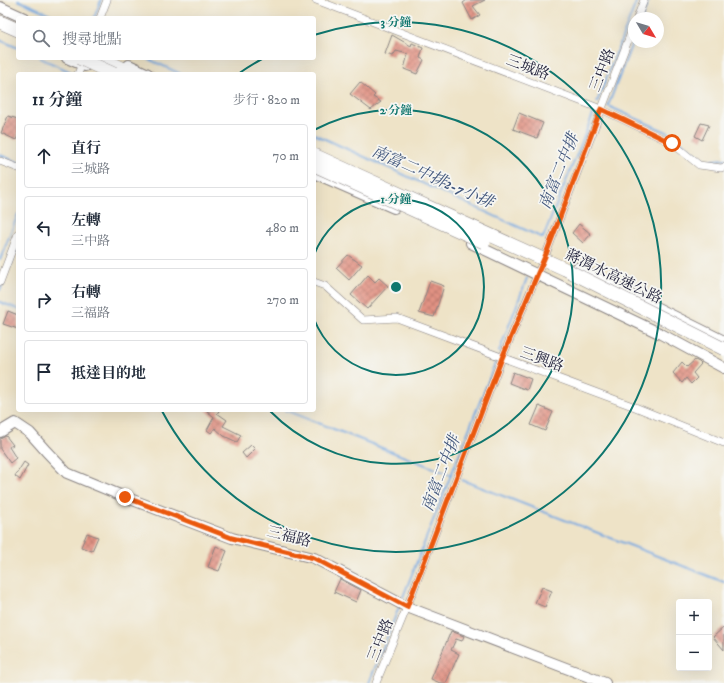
<!DOCTYPE html>
<html lang="zh-TW">
<head>
<meta charset="utf-8">
<style>
  :root { --surface:#fff; --page:#f6f6f7; --text:#1f2937; --muted:#747a83; --line:#e0e1e3 }
  body { margin:0; font-family:"IM FELL DW Pica","Noto Serif TC",serif; background:var(--page); color:var(--text) }
  .controls { position:absolute; right:12px; bottom:12px; display:grid; overflow:hidden; border-radius:4px; box-shadow:0 4px 16px #0002 }
  .controls button { width:36px; height:36px; display:grid; place-items:center; padding:0; border:0; border-bottom:1px solid var(--line); background:var(--surface); color:var(--text); font:20px sans-serif }
  .compass { position:absolute; left:628px; top:12px; width:36px; height:36px; border-radius:50%; background:var(--surface); box-shadow:0 4px 16px #0002; rotate:128deg }
  .stop { position:absolute; width:12px; height:12px; margin:-9px; border:3px solid #ea580c; border-radius:50%; background:#fff }
  .stop.end { background:#ea580c; border-color:#fff; box-shadow:0 1px 4px #0008 }
  .list { margin:0; padding:0; list-style:none }
  h2 { display:flex; justify-content:space-between; align-items:center; height:52px; margin:0; padding:0 16px; font-size:17px }
  h2 small { font-size:13px; font-weight:400; color:var(--muted) }
  .list li { display:grid; grid-template-columns:26px 1fr auto; gap:12px; align-items:center; box-sizing:border-box; height:64px; margin:0 8px 8px; padding:0 8px; border:1px solid var(--line); border-radius:4px }
  .list b { display:block; font-size:15px; white-space:nowrap }
  .list p { margin:0; font-size:13px; white-space:nowrap; color:var(--muted) }
  .list em { font-size:13px; font-style:normal; color:var(--muted) }
  .icon { flex:none; width:22px; height:22px; fill:none; stroke:currentColor; stroke-width:2; stroke-linecap:round; stroke-linejoin:round }
  .map { position:relative; flex:none; width:724px; height:683px; overflow:hidden }
  .search { position:absolute; background:var(--surface); box-shadow:0 4px 16px #0002; left:16px; top:16px; width:300px; height:44px; display:flex; align-items:center; gap:10px; box-sizing:border-box; padding:0 14px; border-radius:4px; color:var(--muted); font-size:15px }
  .panel { position:absolute; background:var(--surface); box-shadow:0 4px 16px #0002; left:16px; top:72px; width:300px; height:340px; border-radius:4px }
  .map>svg:first-child { display:block }
</style>
</head>
<body>
<div class="map">
<svg width="724" height="683" viewBox="0 0 724 683">
  <defs>
    <pattern id="building-cross-hatch" width="8" height="8" patternUnits="userSpaceOnUse"><rect width="8" height="8" fill="#e19283"/><path d="M0 0l8 8M0 8l8-8" fill="none" stroke="#b6776c"/></pattern>
  </defs>
  <rect width="100%" height="100%" fill="#f6f6f2"/>
  <filter id="ink" filterUnits="userSpaceOnUse"><feTurbulence type="fractalNoise" baseFrequency=".025" numOctaves="2"/><feDisplacementMap in="SourceGraphic" scale="8" xChannelSelector="R" yChannelSelector="G"/><feConvolveMatrix kernelMatrix="1 2 1 2 8 2 1 2 1" color-interpolation-filters="sRGB"/></filter>
  <filter id="wash" filterUnits="userSpaceOnUse"><feTurbulence type="fractalNoise" baseFrequency=".012" numOctaves="4" result="noise"/><feDisplacementMap in="SourceGraphic" scale="16" xChannelSelector="R" yChannelSelector="G"/><feGaussianBlur stdDeviation="0.9" result="paint"/><feColorMatrix in="noise" values="0 0 0 0 0 0 0 0 0 0 0 0 0 0 0 0 0 1.4 0 .05"/><feComposite in="paint" operator="in"/></filter>
  <g filter="url(#wash)">
    <rect width="100%" height="100%" fill="#eee3c7"/>
    <g fill="none" stroke-linecap="round" stroke-linejoin="round">
      <path stroke="#73a7e0" stroke-width="2" d="M18 0 59 18
        M94 18 101 0
        M642 18 649 0
        M634 38 608 106 669 133 706 161 724 159
        M0 40 18 48
        M40 58 73 73 72 74
        M146 58 181 74
        M597 102 637 0
        M314 134 543 238 594 112
        M0 155 18 162
        M0 260 18 214
        M10 266 18 245
        M0 290 3 283
        M0 302 18 309
        M499 352 527 278
        M285 410 451 475
        M462 480 724 582
        M403 597 497 358
        M369 683 399 607"/>
    </g>
    <g id="blocks">
      <path fill="url(#building-cross-hatch)" d="M467 0H485L473 6 480 15 472 20 463 3Z
        M392 35 411 46 412 43 423 48 420 58 424 60 417 74 404 69 408 54 396 51 393 56 385 54Z
        M360 82 375 95 373 97 381 102 377 105 371 110 350 94Z
        M519 113 543 123 537 138 513 129Z
        M8 116 18 119V136L16 140 1 133Z
        M701 123 709 125 702 140 695 136Z
        M579 224 591 234 583 243 572 233Z
        M348 255 362 265 349 280 336 268Z
        M368 275 375 282 379 278 388 286 367 309 351 295Z
        M430 281 444 286 434 317 419 313Z
        M8 311 18 315V329L3 324Z
        M695 360 699 362 701 364 693 373 697 378 691 384 686 378 682 383 673 373 682 362 687 367Z
        M513 372 531 379 527 390 509 383Z
        M539 406 553 412 545 431 531 425Z
        M206 410H220L217 413 227 420 223 426 241 435 237 442 224 436 215 428 211 433 207 430 214 417Z
        M6 436 13 445 9 447 16 458 10 463 0 449V439Z
        M251 445 255 449 246 458 242 453Z
        M24 462 28 465 20 480 15 476Z
        M87 533 98 537 92 551 81 547Z
        M216 546 227 551 219 571 208 567Z
        M340 579 361 590 356 602 334 592Z
        M542 587 552 591 545 607 535 603Z
        M724 627V650L713 637Z
        M451 631 464 636 462 641 456 639 451 650 459 654 446 683H440L431 679Z"/>
    </g>
  </g>
  <g filter="url(#ink)">
    <use href="#blocks" fill-opacity="0" stroke="#888281" stroke-width="1"/>
    <g fill="none" stroke-linecap="round" stroke-linejoin="round">
      <defs>
        <path id="street" d="M316 0 601 109 672 143 699 165 721 168 724 167
          M100 18 107 0
          M637 18 644 0
          M78 74 83 61
          M0 161 18 168
          M0 282 18 234
          M314 282 325 286 363 320 397 318 635 407 724 443
          M376 683 407 607 502 358 546 254 634 25"/>
        <path id="secondary" d="M0 7 24 18
          M67 58 85 66
          M129 65 148 74
          M314 173 394 208
          M471 243 661 334 724 368
          M577 268 724 341
          M0 432 15 423 30 433 46 451 67 473 125 497 232 538 314 558 407 607 605 683"/>
        <path id="highway" d="M0 22 18 30
          M100 58 135 74"/>
      </defs>
      <use href="#street" stroke="#888281" stroke-width="8"/>
      <use href="#secondary" stroke="#888281" stroke-width="12"/>
      <use href="#highway" stroke="#888281" stroke-width="14"/>
      <use href="#street" stroke="#fff" stroke-width="7"/>
      <use href="#secondary" stroke="#fff" stroke-width="10"/>
      <use href="#highway" stroke="#fff" stroke-width="13"/>
      <defs>
        <path id="highway-bridge" d="M79 58 114 74
          M314 155 565 269 724 349
          M314 165 484 242"/>
      </defs>
      <use href="#highway-bridge" stroke="#888281" stroke-width="14" stroke-linecap="butt"/>
      <use href="#highway-bridge" stroke="#fff" stroke-width="13"/>
    </g>
  </g>
  <g fill="none" stroke-linecap="round" stroke-linejoin="round" filter="url(#ink)">
    <path stroke="#ea580c" stroke-width="5" d="M125 497 232 538 314 558 407 607 502 358 546 254 601 109 672 143"/>
  </g>
  <g fill="none" stroke="#0f766e" stroke-width="2">
    <path d="M314 255A88 88 0 1 1 314 319"/>
    <path d="M314 130A177 177 0 1 1 270 411"/>
    <path d="M238 74A265 265 0 0 1 262 59M314 35A265 265 0 1 1 162 411"/>
  </g>
  <g text-anchor="middle" stroke-width="3.5" stroke-linejoin="round" paint-order="stroke">
    <g font-size="15" fill="#22223b" stroke="#f6f6f2">
      <text transform="translate(528 67) rotate(21)" y="5">三城路</text>
      <text transform="translate(602 70) rotate(-69)" y="5">三中路</text>
      <text transform="translate(614 276) rotate(26)" y="5">蔣渭水高速公路</text>
      <text transform="translate(542 359) rotate(20)" y="5">三興路</text>
      <text transform="translate(289 536) rotate(14)" y="5">三福路</text>
      <text transform="translate(380 640) rotate(-68)" y="5">三中路</text>
    </g>
    <g font-size="16" font-style="italic" fill="#42577d" stroke="#f6f6f2">
      <text transform="translate(558 171) rotate(-68)" y="6">南富二中排</text>
      <text transform="translate(433 176) rotate(24)" y="6">南富二中排2-7小排</text>
      <text transform="translate(440 473) rotate(-69)" y="6">南富二中排</text>
    </g>
  </g>
  <circle cx="396" cy="287" r="6" fill="#0f766e" stroke="#f6f6f2" stroke-width="2"/>
  <g font-size="12" text-anchor="middle" font-weight="bold" fill="#0f766e" stroke="#f6f6f2" stroke-width="3.5" stroke-linejoin="round" paint-order="stroke">
    <text x="396" y="26">3 分鐘</text>
    <text x="396" y="114">2 分鐘</text>
    <text x="396" y="203">1 分鐘</text>
  </g>
</svg>
<div class="controls">
<button>+</button>
<button>−</button>
</div>
<svg class="compass" viewBox="-18 -18 36 36"><path d="M0-13l5 13h-10z" fill="#e53935"/><path d="M0 13l5-13h-10z" fill="#747a83"/></svg>
<div class="stop" style="left:672px;top:143px"></div>
<div class="stop end" style="left:125px;top:497px"></div>
<div class="search"><svg class="icon" aria-label="search" viewBox="0 0 24 24"><circle cx="10" cy="10" r="6"/><path d="M15 15l6 6"/></svg>搜尋地點</div>
<section class="panel">
<h2>11 分鐘<small>步行 · 820 m</small></h2>
<ul class="list">
<li><svg class="icon" aria-label="ahead" viewBox="0 0 24 24"><path d="M12 20V5M6 11l6-6 6 6"/></svg><div><b>直行</b><p>三城路</p></div><em>70 m</em></li>
<li><svg class="icon" aria-label="left" viewBox="0 0 24 24"><path d="M17 20v-9H6M10 6l-5 5 5 5"/></svg><div><b>左轉</b><p>三中路</p></div><em>480 m</em></li>
<li><svg class="icon" aria-label="right" viewBox="0 0 24 24"><path d="M7 20v-9h11M14 6l5 5-5 5"/></svg><div><b>右轉</b><p>三福路</p></div><em>270 m</em></li>
<li><svg class="icon" aria-label="arrive" viewBox="0 0 24 24"><path d="M6 21V4h12l-3 4 3 4H6"/></svg><div><b>抵達目的地</b></div></li>
</ul>
</section>
</div>
</body>
</html>
